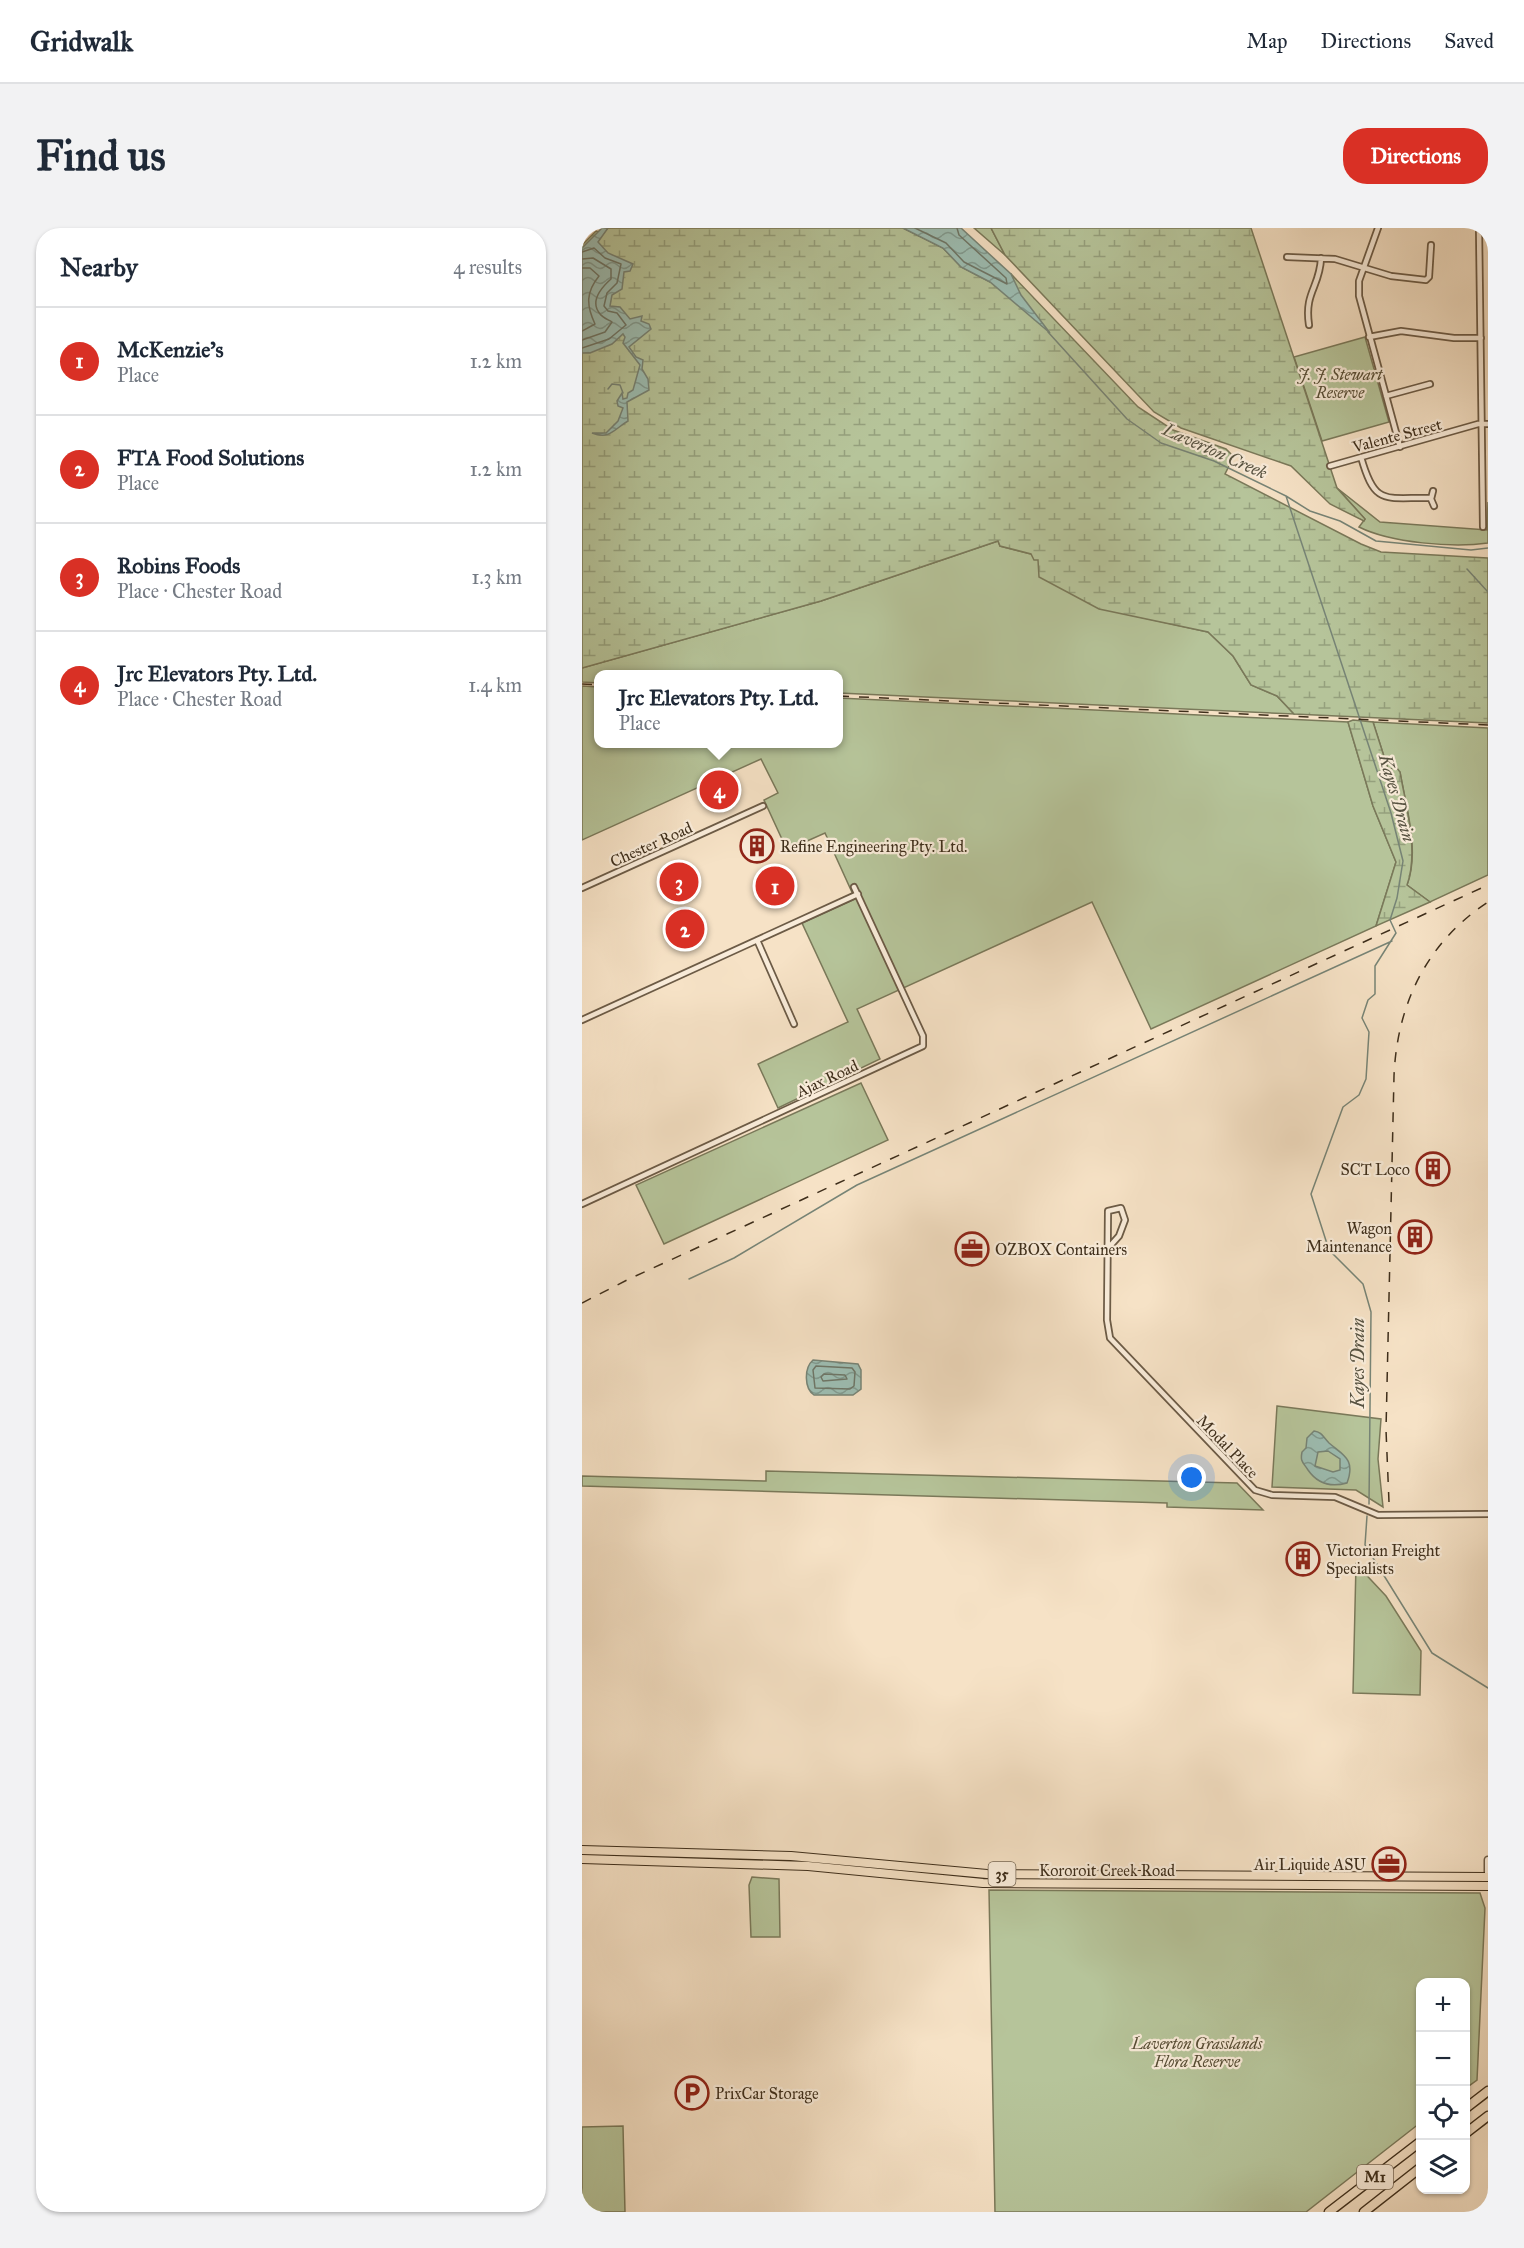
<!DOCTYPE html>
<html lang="en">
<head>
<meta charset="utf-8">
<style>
  :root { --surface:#fff; --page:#f2f2f3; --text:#1f2937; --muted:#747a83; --line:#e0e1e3; --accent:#d93025 }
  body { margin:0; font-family:"IM FELL Great Primer",serif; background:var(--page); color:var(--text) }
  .controls { position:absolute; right:18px; bottom:18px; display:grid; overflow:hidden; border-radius:12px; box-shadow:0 2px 4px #0004 }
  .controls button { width:54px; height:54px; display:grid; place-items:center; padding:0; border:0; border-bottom:2px solid var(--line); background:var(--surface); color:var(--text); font:30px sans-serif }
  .you { position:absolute; left:610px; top:1250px; width:21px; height:21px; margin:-15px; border:4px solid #fff; border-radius:50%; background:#1a73e8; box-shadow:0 0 0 9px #1a73e833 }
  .badge { display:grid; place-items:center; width:39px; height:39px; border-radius:50%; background:var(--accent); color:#fff; font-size:20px; font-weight:700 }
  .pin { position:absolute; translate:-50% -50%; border:3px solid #fff; box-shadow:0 2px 6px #0006 }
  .popup { position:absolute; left:12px; top:442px; width:249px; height:78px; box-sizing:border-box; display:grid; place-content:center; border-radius:12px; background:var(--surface); filter:drop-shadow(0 2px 4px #0005); font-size:20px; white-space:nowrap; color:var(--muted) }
  .popup b { font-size:22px; color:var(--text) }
  .popup::after { content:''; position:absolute; left:50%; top:100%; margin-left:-12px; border:12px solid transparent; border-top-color:var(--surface) }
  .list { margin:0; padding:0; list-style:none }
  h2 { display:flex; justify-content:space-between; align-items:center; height:78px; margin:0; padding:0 24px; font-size:26px }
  h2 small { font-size:20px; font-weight:400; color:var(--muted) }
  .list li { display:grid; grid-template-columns:39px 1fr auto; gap:18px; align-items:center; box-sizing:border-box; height:108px; padding:0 24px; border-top:2px solid var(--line) }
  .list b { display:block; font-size:22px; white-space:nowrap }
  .list p { margin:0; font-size:20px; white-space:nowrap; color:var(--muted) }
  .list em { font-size:20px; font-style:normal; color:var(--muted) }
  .icon { flex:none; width:33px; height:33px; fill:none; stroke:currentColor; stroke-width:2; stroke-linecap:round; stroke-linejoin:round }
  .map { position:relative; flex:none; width:906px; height:1984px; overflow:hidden; border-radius:24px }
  header { display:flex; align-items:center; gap:36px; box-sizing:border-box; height:84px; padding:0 30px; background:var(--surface); border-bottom:2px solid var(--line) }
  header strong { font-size:28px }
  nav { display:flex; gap:33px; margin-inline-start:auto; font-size:21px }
  .intro { display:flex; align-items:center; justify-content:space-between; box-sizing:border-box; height:144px; padding:0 36px }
  h1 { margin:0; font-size:42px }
  .button { padding:15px 27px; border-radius:24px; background:var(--accent); color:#fff; font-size:21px; font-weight:700 }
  main { display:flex; gap:36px; padding:0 36px }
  aside { flex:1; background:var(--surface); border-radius:24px; box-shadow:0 2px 4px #0004 }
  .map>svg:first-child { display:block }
</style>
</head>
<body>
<header>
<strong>Gridwalk</strong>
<nav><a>Map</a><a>Directions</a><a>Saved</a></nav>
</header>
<div class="intro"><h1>Find us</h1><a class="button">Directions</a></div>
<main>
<aside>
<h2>Nearby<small>4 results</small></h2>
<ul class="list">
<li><span class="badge">1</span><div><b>McKenzie's</b><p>Place</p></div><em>1.2 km</em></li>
<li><span class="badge">2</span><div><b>FTA Food Solutions</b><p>Place</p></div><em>1.2 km</em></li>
<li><span class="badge">3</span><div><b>Robins Foods</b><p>Place · Chester Road</p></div><em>1.3 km</em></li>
<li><span class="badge">4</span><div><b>Jrc Elevators Pty. Ltd.</b><p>Place · Chester Road</p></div><em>1.4 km</em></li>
</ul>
</aside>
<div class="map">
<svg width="906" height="1984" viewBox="0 0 906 1984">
  <defs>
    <pattern id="wetland-marsh" width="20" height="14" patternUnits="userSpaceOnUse" patternTransform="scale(1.5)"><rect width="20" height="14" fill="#b6c49a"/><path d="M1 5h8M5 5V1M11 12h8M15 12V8" fill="none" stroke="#95a07d"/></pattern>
    <pattern id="water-waves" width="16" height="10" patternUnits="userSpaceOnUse" patternTransform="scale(1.5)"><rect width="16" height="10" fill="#9dbeb3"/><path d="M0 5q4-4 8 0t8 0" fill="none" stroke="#819b91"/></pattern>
  </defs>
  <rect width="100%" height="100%" fill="#f6e2c6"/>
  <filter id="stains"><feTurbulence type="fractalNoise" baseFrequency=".00333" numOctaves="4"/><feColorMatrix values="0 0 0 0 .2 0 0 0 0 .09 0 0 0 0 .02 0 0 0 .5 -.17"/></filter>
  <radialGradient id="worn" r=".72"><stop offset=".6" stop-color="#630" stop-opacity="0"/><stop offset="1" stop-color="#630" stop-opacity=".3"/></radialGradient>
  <path fill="#b6c49a" stroke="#7a795a" stroke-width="1.5" d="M392 0H409L423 27Z
    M783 109 807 194 740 213 712 129Z
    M755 260 798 294 905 302 906 274V315C871 320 809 315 777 299L783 291Z
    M416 313 418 318 449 326 517 380 626 404 651 428 669 457 695 468 712 486 257 465V446H17V455L0 454V440L239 373Z
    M0 458 17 459V516H257V470L766 494 791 578 814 634 794 698 569 801 510 674 275 781 298 831 196 880 176 836 266 794 220 695 273 671 243 605 205 622 182 572 196 565 179 531 0 612Z
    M791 494 906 500V647L848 674 825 657C838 623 824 579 818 544L806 541Z
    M279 855 306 912 82 1016 54 957Z
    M695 1178 799 1191 796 1231 801 1279 774 1262 690 1259Z
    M184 1243 655 1255 681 1282 585 1279V1275L0 1258V1248L184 1253Z
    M774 1336 804 1368 839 1423 838 1467 771 1465Z
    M170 1649 197 1651 198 1709H169L167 1657Z
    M407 1662 898 1665 903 1680 895 1852 884 1860V1754H838V1895L724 1984H413Z
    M41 1898 43 1984H0V1899Z"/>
  <path fill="url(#wetland-marsh)" stroke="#7a795a" stroke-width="1.5" d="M26 0H321L361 20 379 39 408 54 429 46 556 179 591 202 644 221 649 226 648 236 643 246 779 316 799 324 906 330V495L712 486 695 468 669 457 651 428 626 404 517 381 457 349 456 332H452L449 326 418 318 416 313 239 373 0 440V17L14 3 21 5Z
    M409 0H669L755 260 783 291 782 293 748 276 709 238 599 200 572 184 423 27Z
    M771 492 791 494 806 541 815 540 818 544C824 579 837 623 825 657L848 674 794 698 814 634 791 578 766 494Z"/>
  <path fill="url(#water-waves)" stroke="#778476" stroke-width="1.5" fill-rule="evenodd" d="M20 0H26L16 14 26 25 51 36 48 43 42 44 40 61 30 67 28 78 38 79 48 91 60 88 59 93 67 96 69 101 47 119 54 129 61 132 60 141 66 151 67 162 45 174 46 193C32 201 28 212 10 205H24L36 193 41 180 36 178 35 173 40 165 41 171 45 170 46 165 51 162 58 137 41 115 43 109 41 106 30 116 8 125H0V20Z
    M321 0H379L429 46 439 67 468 105 408 54 379 39 361 20Z
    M231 1132 276 1136 279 1142V1161L271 1167H232C222 1160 222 1140 231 1132Z
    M732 1203C740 1204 741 1209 747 1215 761 1227 774 1231 765 1255 747 1260 735 1255 726 1242 721 1234 718 1234 720 1224L724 1220 725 1210ZM746 1223 758 1231V1242L751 1244 733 1238 736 1224Z"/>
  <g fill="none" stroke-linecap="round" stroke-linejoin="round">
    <path stroke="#6e7667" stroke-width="1.5" d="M333 0 364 15 382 34 425 56 424 50 377 7 375 0
      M0 24 12 20 23 30 39 36 35 55 25 65 22 78 26 83 35 85 44 97 27 111 0 120
      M0 31 11 30 29 41V51C20 59 7 73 18 86 21 90 27 92 30 94L23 104 0 112
      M0 40H8L17 48C4 64 4 77 13 96L0 103
      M234 1138 270 1140 273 1144 272 1158 268 1161 233 1160 231 1142Z
      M242 1146 263 1147 265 1151 241 1153 239 1149Z"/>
    <path stroke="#778476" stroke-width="1.5" d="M466 104 545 191 579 215 632 233 704 268 728 283 758 293 794 313 889 322 906 320
      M26 161 30 156 38 157 41 165
      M704 268 809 585 821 633 815 670 808 692 814 705 793 738V766L786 772 780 790 787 804 784 851 777 867 761 879 729 966 747 1022 781 1056 789 1084 787 1276
      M885 341 906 364
      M906 433V469
      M107 1051 152 1030 275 957 810 713
      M785 1288 783 1317 850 1425 906 1460"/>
    <defs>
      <path id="minor" d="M796 0 777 53V68L818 219
        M897 0 901 299
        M705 29 753 31 809 48 844 52 847 49 849 17
        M727 97C722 64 738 59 739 30
        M787 109 819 103 872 110H899
        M804 168 848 156
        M779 229C793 279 803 269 849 270
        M748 238 896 196H906
        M851 263 849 271 852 278
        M0 660 181 578
        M175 712 212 796
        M0 792 276 666
        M0 976 341 818V808L272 659
        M528 1018 537 1008 543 992 539 980 526 983 525 1092 528 1110 673 1262 690 1267 753 1269 796 1287 906 1286"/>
      <path id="tertiary" d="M906 1649V1632"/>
      <path id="primary" d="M0 1622 209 1628 405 1646 906 1649
        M0 1631 226 1638 401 1655 906 1658"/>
      <path id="motorway" d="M884 1880 906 1863
        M884 1905 906 1888
        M747 1984 838 1914
        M782 1984 838 1940"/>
    </defs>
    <use href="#minor" stroke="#6c5b46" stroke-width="8"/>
    <use href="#tertiary" stroke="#6c5b46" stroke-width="9"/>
    <use href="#primary" stroke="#3e2e1b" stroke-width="10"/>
    <use href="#motorway" stroke="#3e2e1b" stroke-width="11"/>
    <use href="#minor" stroke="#f9ecda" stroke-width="4.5"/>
    <use href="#tertiary" stroke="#f9ecda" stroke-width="6"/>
    <use href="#primary" stroke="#f6e2c6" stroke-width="8"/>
    <use href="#motorway" stroke="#f6e2c6" stroke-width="8"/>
    <path stroke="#3e2e1b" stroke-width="1.5" stroke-dasharray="10 10" stroke-linecap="butt" d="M0 456 17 457
      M257 468 906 497
      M0 1075 47 1051 906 657
      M807 1274 804 1202 812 848C815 776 845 714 906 674"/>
  </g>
  <defs>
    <symbol id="building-ring" viewBox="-11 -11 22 22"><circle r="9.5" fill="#f9ecda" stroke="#8f2418" stroke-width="1.5"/><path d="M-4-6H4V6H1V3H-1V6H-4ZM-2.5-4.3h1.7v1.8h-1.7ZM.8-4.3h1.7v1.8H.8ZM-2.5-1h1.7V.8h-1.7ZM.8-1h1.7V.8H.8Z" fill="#8f2418"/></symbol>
    <symbol id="office-ring" viewBox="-11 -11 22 22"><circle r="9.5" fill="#f9ecda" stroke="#8f2418" stroke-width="1.5"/><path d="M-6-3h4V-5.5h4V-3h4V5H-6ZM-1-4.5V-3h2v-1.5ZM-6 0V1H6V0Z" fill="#8f2418"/></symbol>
    <symbol id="parking-ring" viewBox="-11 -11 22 22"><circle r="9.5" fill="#f9ecda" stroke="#8f2418" stroke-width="1.5"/><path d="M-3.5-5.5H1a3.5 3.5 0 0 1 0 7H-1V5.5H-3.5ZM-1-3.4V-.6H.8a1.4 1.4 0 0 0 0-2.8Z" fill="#8f2418"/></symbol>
  </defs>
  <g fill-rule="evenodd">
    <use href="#building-ring" x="156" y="599" width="38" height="38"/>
    <use href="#building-ring" x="832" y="922" width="38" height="38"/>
    <use href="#building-ring" x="814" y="990" width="38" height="38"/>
    <use href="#office-ring" x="371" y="1002" width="38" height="38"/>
    <use href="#building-ring" x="702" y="1312" width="38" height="38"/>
    <use href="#office-ring" x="788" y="1617" width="38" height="38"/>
    <use href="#parking-ring" x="91" y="1846" width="38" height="38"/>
  </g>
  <g text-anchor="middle" stroke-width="4.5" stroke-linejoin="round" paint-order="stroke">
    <g fill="#f9ecda" stroke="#766754" stroke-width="1.5">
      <rect x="406.5" y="1634" width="27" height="24" rx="4.5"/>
      <rect x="775" y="1937" width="36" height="24" rx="4.5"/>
    </g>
    <g font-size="15" font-weight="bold" fill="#3e2e1b">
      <text x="420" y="1651">35</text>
      <text x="793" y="1954">M1</text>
    </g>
    <g font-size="16" font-style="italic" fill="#564c34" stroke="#f9ecda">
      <text x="758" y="152">J. J. Stewart<tspan x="758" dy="18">Reserve</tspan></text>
      <text x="615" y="1821">Laverton Grasslands<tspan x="615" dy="18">Flora Reserve</tspan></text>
    </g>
    <g font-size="16" fill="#3e2e1b" stroke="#f9ecda">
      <text transform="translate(815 207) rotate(-15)" y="6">Valente Street</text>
      <text transform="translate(69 616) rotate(-24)" y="6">Chester Road</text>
      <text transform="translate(245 850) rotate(-25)" y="6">Ajax Road</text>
      <text transform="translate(646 1218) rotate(46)" y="6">Modal Place</text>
      <text x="525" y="1648">Kororoit Creek Road</text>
    </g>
    <g font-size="16" fill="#3e2e1b" stroke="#f9ecda" text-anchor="start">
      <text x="198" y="624">Refine Engineering Pty. Ltd.</text>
      <text x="828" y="947" text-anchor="end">SCT Loco</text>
      <text x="810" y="1006" text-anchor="end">Wagon<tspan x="810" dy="18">Maintenance</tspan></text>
      <text x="413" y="1027">OZBOX Containers</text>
      <text x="744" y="1328">Victorian Freight<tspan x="744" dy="18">Specialists</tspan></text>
      <text x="784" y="1642" text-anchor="end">Air Liquide ASU</text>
      <text x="133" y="1871">PrixCar Storage</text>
    </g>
    <g font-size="18" font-style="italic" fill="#565241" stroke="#f9ecda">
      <text transform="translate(633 223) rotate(24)" y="6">Laverton Creek</text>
      <text transform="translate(815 570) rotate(74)" y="6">Kayes Drain</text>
      <text transform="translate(776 1135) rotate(-90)" y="6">Kayes Drain</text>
    </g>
  </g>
  <rect width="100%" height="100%" filter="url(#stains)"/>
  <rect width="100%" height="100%" fill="url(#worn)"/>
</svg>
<div class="controls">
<button>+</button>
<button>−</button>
<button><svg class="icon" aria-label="locate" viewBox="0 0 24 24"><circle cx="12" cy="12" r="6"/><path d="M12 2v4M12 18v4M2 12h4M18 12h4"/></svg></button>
<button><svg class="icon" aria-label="layers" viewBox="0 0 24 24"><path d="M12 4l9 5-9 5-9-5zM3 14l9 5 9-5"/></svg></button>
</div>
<div class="you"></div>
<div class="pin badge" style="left:193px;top:658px">1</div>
<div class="pin badge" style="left:103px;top:701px">2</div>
<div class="pin badge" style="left:97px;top:654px">3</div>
<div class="pin badge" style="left:137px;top:562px">4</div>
<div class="popup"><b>Jrc Elevators Pty. Ltd.</b>Place</div>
</div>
</main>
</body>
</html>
